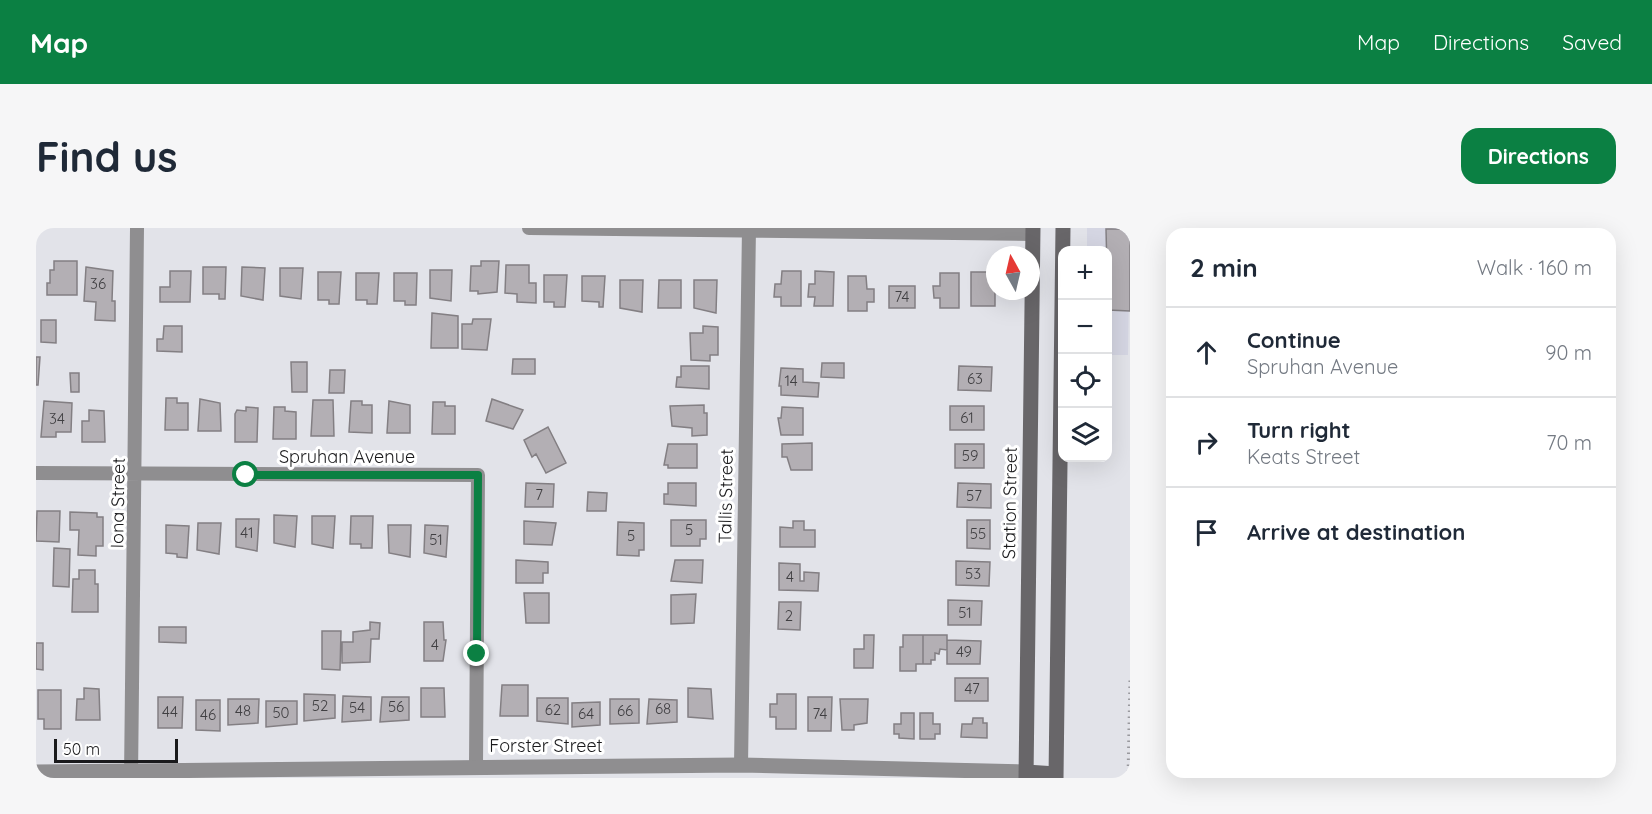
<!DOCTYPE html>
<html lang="en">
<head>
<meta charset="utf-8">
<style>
  :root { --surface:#fff; --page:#f6f6f7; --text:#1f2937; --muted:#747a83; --line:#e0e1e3; --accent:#0b8043 }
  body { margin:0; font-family:Quicksand,sans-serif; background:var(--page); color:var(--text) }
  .controls { position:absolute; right:18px; top:18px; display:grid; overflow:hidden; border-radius:12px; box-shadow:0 6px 24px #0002 }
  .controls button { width:54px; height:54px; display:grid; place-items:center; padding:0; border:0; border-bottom:2px solid var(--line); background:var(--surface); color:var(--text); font:30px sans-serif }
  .compass { position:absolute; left:950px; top:18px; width:54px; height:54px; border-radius:50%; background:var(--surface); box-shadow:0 6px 24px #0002; rotate:352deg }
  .scale { position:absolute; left:18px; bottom:15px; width:124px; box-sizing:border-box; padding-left:6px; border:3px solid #1a1a1c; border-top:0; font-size:16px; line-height:21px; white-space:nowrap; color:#1a1a1c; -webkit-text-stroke:4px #fff; paint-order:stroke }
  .stop { position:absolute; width:18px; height:18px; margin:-14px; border:4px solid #0b8043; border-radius:50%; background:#fff }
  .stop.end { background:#0b8043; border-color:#fff; box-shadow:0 2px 6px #0008 }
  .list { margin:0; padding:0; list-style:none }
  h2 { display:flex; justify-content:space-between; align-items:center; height:78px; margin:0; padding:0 24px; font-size:26px }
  h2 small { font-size:20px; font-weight:400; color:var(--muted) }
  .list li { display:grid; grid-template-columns:39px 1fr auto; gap:18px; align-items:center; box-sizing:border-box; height:90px; padding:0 24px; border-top:2px solid var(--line) }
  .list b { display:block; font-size:22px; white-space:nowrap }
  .list p { margin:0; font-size:20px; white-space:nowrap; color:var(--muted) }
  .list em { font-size:20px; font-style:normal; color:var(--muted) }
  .icon { flex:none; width:33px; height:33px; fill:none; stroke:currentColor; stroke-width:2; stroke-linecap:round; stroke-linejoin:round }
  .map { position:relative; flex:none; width:1094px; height:550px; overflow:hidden; border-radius:18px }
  header { display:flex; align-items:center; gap:36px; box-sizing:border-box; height:84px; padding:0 30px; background:var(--accent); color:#fff }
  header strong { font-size:28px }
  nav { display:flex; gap:33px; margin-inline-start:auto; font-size:21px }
  .intro { display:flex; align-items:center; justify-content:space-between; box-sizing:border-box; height:144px; padding:0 36px }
  h1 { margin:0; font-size:42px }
  .button { padding:15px 27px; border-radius:18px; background:var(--accent); color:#fff; font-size:21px; font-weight:700 }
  main { display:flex; gap:36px; padding:0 36px }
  aside { flex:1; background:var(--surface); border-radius:18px; box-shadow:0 6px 24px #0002 }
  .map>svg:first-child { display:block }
</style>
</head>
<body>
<header>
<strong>Map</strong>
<nav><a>Map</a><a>Directions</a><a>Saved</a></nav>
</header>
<div class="intro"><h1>Find us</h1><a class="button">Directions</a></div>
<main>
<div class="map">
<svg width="1094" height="550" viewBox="0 0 1094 550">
  <rect width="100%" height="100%" fill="#e2e3e9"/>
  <path fill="#d5d6e3" d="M1051 0H1094L1092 127H1072V22H1051Z"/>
  <path fill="#b3afb4" stroke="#837f83" stroke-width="1.5" d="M1070 1H1094V83L1072 82Z
    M18 33H41V67H11V55H14V42H18Z
    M445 33H463L461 64 442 66V63H434L435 38H445Z
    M470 37H493V55H500V75L481 74V66L469 65Z
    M50 39 77 43 76 73H79V93L59 92 60 74 48 73Z
    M167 39H190L189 71H183V66H167Z
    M206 39 229 40 227 72 205 68Z
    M244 40H267L265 71 244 68Z
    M394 42H416L415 73 394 70Z
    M134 43H155L154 74H124V59H134Z
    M746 43H765V78H745V69H738L739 56H745Z
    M779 43 798 44 797 78H778L779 69H772L773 56H779Z
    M282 44H305L303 76H293V72H282Z
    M935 44H959V78H935Z
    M320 45H343L341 76H331V72H320Z
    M358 45H381L380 77H369V73H358Z
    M904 45H923V80H904V70H898L897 58H904Z
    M508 47H531L529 79H518V74H508Z
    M546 48H569L567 79H563V74L546 73Z
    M812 48H830L831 61H838V74H831V83H812Z
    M584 52H607L606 84 584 80Z
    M623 52H645V80H622Z
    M658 52H681L680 85 658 80Z
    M853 58H879V80H853Z
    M396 85 422 88V120H395Z
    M437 91H455L451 122 426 121V96H436Z
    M5 92H20V115L5 114Z
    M128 98H146V124L121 123V111H127Z
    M667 98 682 99V127H674V133L655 132 654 105H667Z
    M0 129H4L2 157H0Z
    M477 131H499V146H476Z
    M255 134H271V164H256Z
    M786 135H808V150L785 149Z
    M645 138H673V161L640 159 641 149H645Z
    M923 138 956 139 955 163 922 162Z
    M745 140 767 141V154L783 155 782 169 745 167V158H743Z
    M294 142H309L308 165H293Z
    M34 145H43V164H35Z
    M130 170H141V175H152V202H129Z
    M164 171 184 175 185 203H162Z
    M456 171 487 182 477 201 450 193Z
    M277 172H297L298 208H275Z
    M8 173 36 175 35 204H20V209H5Z
    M315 173H326V177H336V205L313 204Z
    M353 173 374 177V205H351Z
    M397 174H409V178H419V206H396Z
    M668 177V185H671V207L656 208V200L636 198 634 178Z
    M914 178H948V202H914Z
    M210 179 222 180 221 214H199V186L201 182 210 183Z
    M238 179H249V183L260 184V211H237Z
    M746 179 767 180V207H745L742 190H745Z
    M53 182 68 183 69 214H46V193H53Z
    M512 199 530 235 510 245 500 226 496 229 488 212Z
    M776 215V242H755L751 229H746V216Z
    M632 216H661V240H632V237H628Z
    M919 216H948V240H919Z
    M490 255 518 256 517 279H489Z
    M632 255H660V278L628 276V266H632Z
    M922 255 955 256V280L921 279Z
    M552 264 571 265 570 283H551Z
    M1 283H24L23 314 0 313Z
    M34 284 61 285V289H67V318H60V328L42 327 43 302H34Z
    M238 287 261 288 259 319 238 315Z
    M276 288H299L297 320 276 316Z
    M315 288H337L336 320H325V316H314Z
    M200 291H223L221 323 200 319Z
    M635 292H670V311H664V318H635Z
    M931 292H954V321L931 320Z
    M488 293 520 295 516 317 488 316Z
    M757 293H768V302H779V319H744V299L757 300Z
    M582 294 608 295V322H603V328L581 327Z
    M162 295H185L183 326 161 322Z
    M130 297 153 298 151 330 141 329V326L130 325Z
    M352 297H375L374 329 353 325Z
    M389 297 412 298 410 329 388 325Z
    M18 320 34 321 33 359 17 358Z
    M480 332 512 334V345H507V355H480Z
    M639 332H667L666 355 635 353Z
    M920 333 954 334 953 358 920 357Z
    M743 335 764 336V353H768V344L783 345 782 363 743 362Z
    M43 342H59V356H62V384H36L37 351H43Z
    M488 365H513V395H490Z
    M660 366 658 395 635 396V367Z
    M912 372 946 373 945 397H912Z
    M743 374H765L764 402 742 401Z
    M334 394 344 395 343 411H335L334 434 306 435V414H317V404L334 402Z
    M388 394H407L408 412H410L407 433H388Z
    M123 399H150V415L123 414Z
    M286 403H305L304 442 286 441Z
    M828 407H838L837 440H818V421H828Z
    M867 407H887V436H880V443H864V419H867Z
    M887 407H911V422L904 421 903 426 899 425V432H895V436H887Z
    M911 412 945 413 944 436H911Z
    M0 415H7V442L0 441Z
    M919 450H952V473H919Z
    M466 457H492V488H464Z
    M48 460 63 461 64 492H40L41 471H48Z
    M385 460H408L409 489H385Z
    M652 460 675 461 677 491 652 489Z
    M2 462H25V501H8V491H2Z
    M268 466 299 467V490L268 493Z
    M741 466H760V501H740V489H734V476H741Z
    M307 468 335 469V492L306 494Z
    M122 469H147L146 500H122Z
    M346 469H373V492L344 494Z
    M772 469H796L795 503H772Z
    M501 470H532V496L501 493Z
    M192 471H223L222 495 192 497Z
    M574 471H603V495L574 496Z
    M613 471 641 472V494L611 496Z
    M804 471H832L831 495 818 497V502H806Z
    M160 472H184V503L160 502Z
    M230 473H261V496L230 499Z
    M564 474V497L536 499V475Z
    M865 485H878V511L863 510V506H858V496H865Z
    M884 485H897V496H904V506H899V511H884Z
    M937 490H947V495H951V510L925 509 926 496H936Z"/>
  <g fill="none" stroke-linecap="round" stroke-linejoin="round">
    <path stroke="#99999e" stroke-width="3" stroke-dasharray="1.5 4.5" stroke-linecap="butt" d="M1092 550 1094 450"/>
    <path stroke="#8f8e90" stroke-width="14" d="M493 0 997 6
      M0 245 442 247 440 538
      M705 537 713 0
      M95 550 101 0"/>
    <path stroke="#8f8e90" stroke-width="15" d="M0 544 705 537 990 544"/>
    <path stroke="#686669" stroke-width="15" d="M990 544 1020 546
      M990 550 997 0
      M1020 550 1027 0"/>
  </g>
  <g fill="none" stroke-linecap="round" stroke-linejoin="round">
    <path stroke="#0b8043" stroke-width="8" d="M210 247H442L441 426"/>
  </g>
  <g text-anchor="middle" stroke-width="6" stroke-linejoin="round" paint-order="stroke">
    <g font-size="15" fill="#403f42">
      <text x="62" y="61">36</text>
      <text x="866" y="74">74</text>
      <text x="939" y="156">63</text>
      <text x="755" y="158">14</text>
      <text x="931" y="195">61</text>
      <text x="21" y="196">34</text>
      <text x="934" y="233">59</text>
      <text x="503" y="272">7</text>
      <text x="938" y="273">57</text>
      <text x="653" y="307">5</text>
      <text x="211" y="310">41</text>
      <text x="942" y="311">55</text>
      <text x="595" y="313">5</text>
      <text x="400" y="317">51</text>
      <text x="937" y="351">53</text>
      <text x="754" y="354">4</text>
      <text x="929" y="390">51</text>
      <text x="753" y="393">2</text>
      <text x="399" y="422">4</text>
      <text x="928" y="429">49</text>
      <text x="936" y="466">47</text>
      <text x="284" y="483">52</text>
      <text x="360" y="484">56</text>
      <text x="321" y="485">54</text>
      <text x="627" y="486">68</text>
      <text x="517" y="487">62</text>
      <text x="207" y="488">48</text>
      <text x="589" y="488">66</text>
      <text x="134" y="489">44</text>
      <text x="245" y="490">50</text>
      <text x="550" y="491">64</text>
      <text x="784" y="491">74</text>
      <text x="172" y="492">46</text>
    </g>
    <g font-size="18" fill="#1a1a1c" stroke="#fff">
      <text x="311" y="235">Spruhan Avenue</text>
      <text transform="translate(690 268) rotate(-89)" y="6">Tallis Street</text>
      <text transform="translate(82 275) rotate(-89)" y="6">Iona Street</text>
      <text transform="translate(974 275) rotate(-89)" y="6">Station Street</text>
      <text x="510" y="524">Forster Street</text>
    </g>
  </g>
</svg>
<div class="controls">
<button>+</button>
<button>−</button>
<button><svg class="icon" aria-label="locate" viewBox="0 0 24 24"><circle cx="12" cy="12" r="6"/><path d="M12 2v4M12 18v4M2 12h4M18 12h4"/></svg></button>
<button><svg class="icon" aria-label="layers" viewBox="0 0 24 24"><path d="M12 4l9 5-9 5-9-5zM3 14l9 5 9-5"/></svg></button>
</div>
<svg class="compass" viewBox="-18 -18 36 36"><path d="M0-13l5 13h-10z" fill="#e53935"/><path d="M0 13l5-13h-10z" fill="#747a83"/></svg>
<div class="scale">50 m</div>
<div class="stop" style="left:210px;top:247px"></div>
<div class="stop end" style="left:441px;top:426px"></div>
</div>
<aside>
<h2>2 min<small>Walk · 160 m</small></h2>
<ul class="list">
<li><svg class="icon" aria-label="ahead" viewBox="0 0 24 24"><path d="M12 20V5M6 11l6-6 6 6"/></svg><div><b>Continue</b><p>Spruhan Avenue</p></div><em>90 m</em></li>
<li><svg class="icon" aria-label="right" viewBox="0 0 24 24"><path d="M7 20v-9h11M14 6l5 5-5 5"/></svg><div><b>Turn right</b><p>Keats Street</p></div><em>70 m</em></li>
<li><svg class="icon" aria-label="arrive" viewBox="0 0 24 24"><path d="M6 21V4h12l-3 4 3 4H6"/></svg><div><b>Arrive at destination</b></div></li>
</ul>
</aside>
</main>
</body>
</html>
